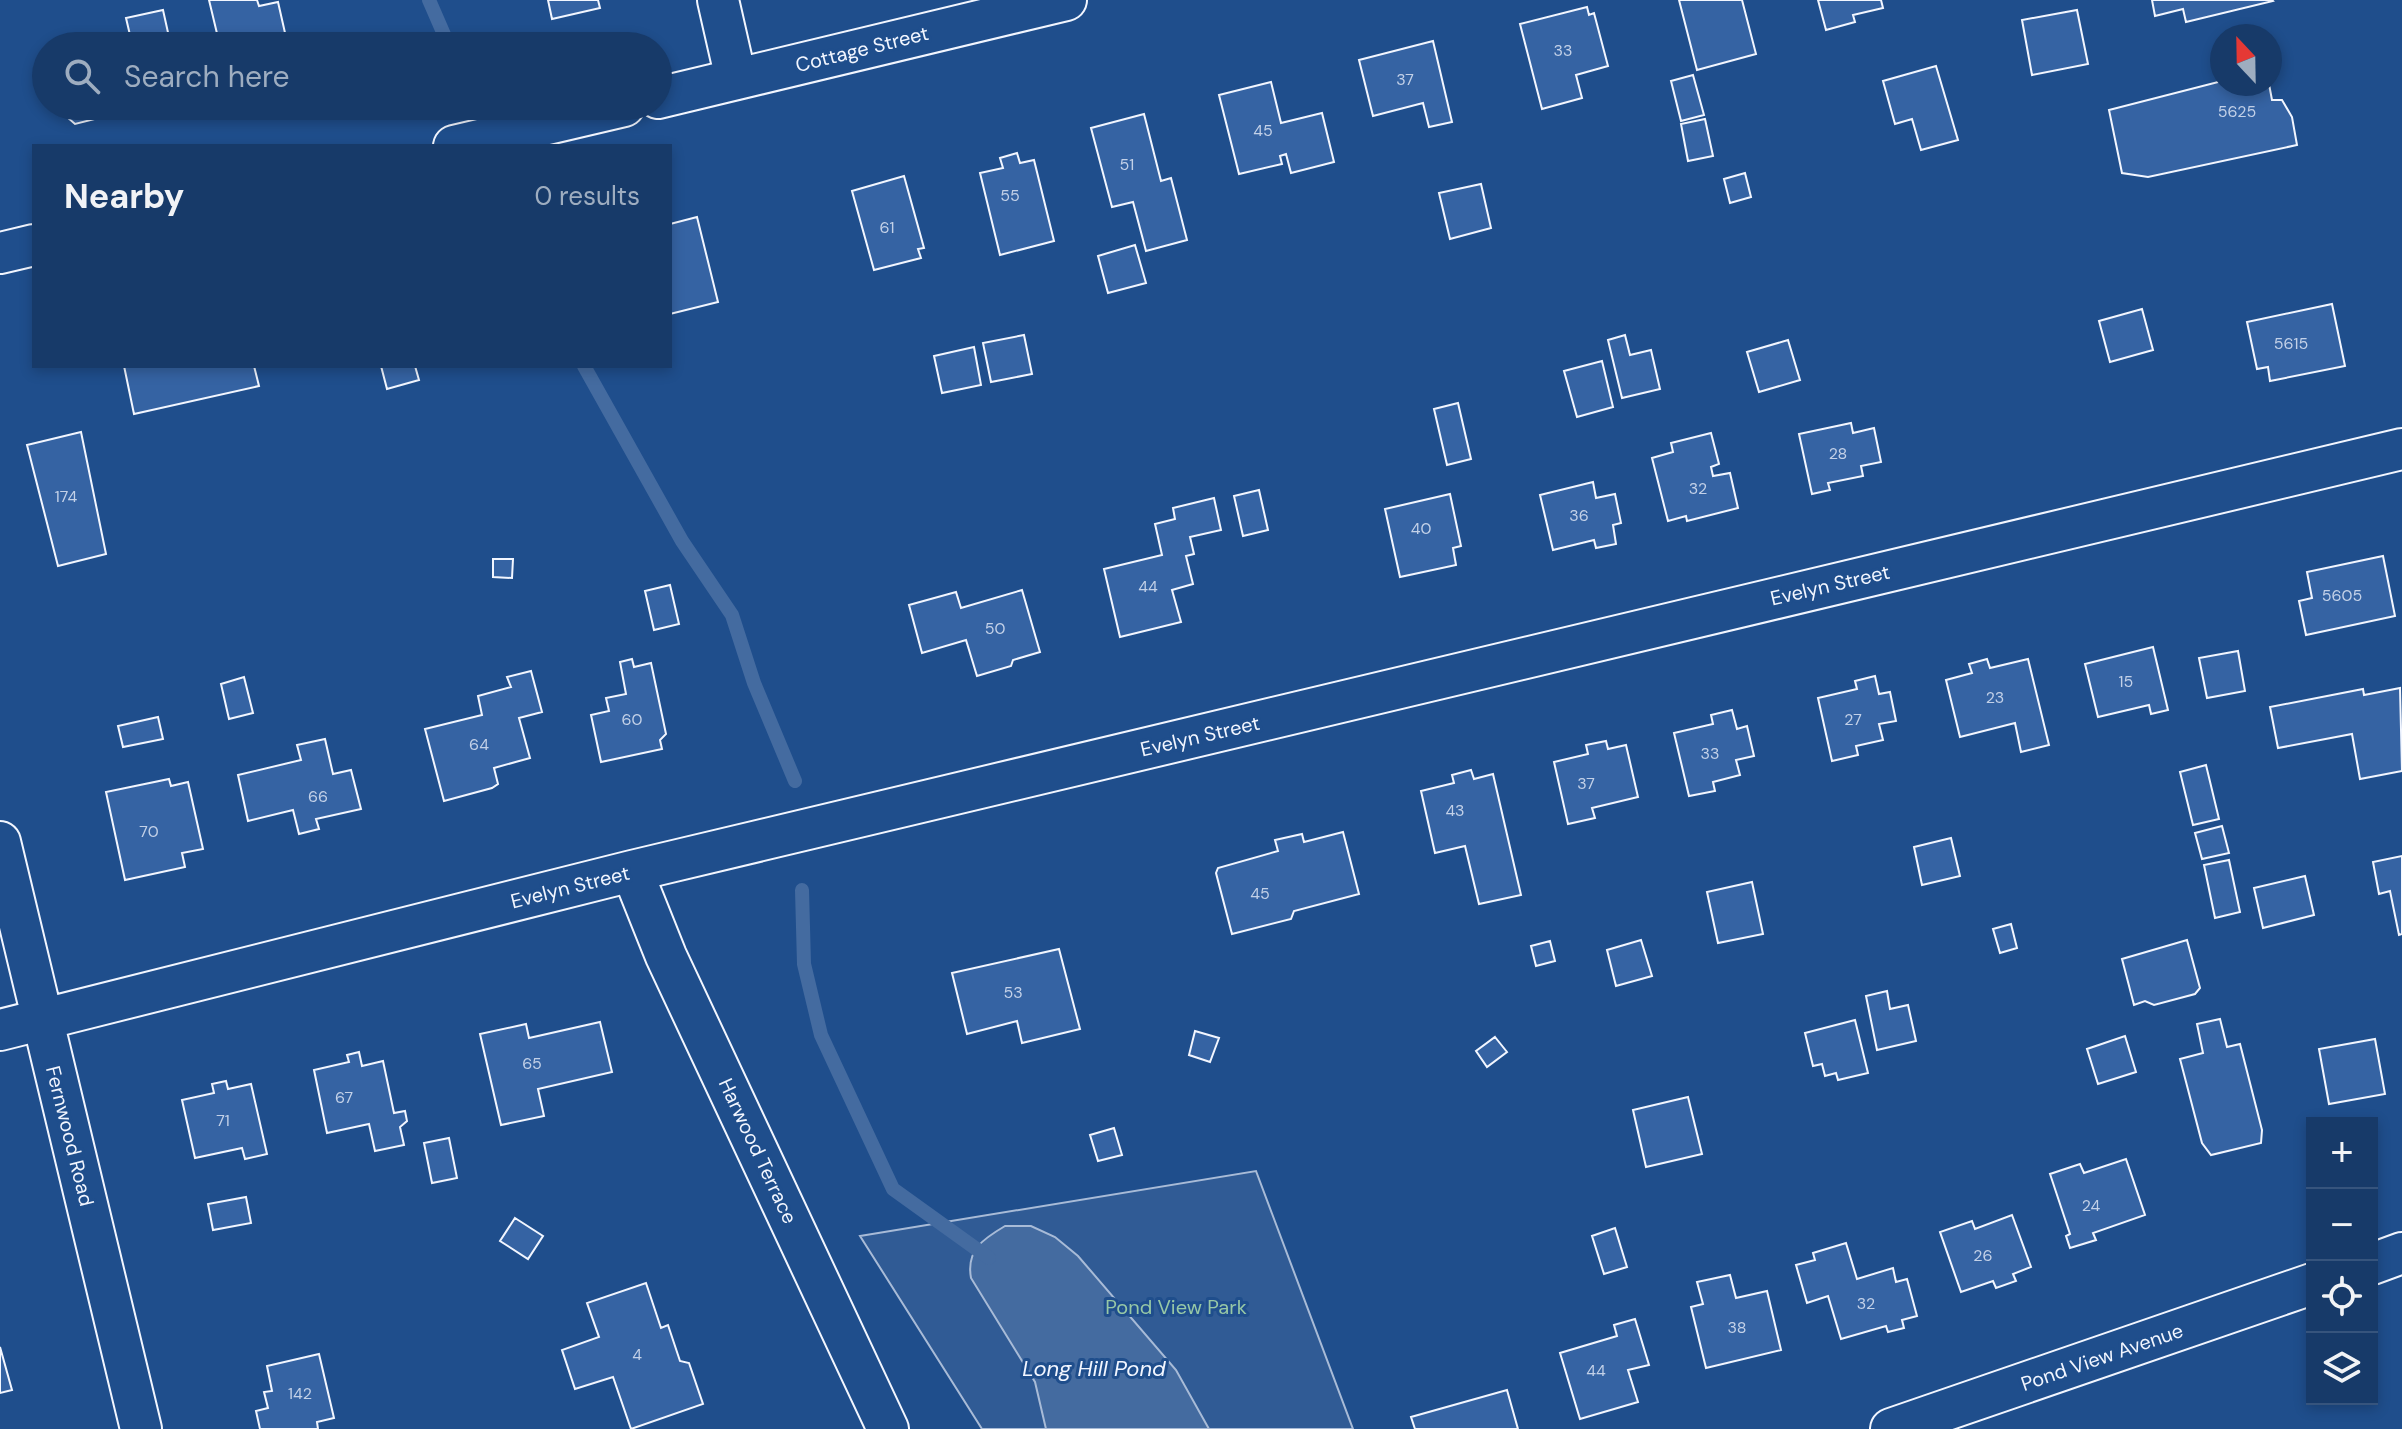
<!DOCTYPE html>
<html lang="en">
<head>
<meta charset="utf-8">
<style>
  :root { --surface:#173a69; --page:#20416f; --text:#f1f3f6; --muted:#9eadc0; --line:#36547d }
  body { margin:0; font-family:"DM Sans",sans-serif; background:var(--page); color:var(--text) }
  .controls { position:absolute; right:24px; bottom:24px; display:grid; overflow:hidden; border-radius:0px; box-shadow:0 4px 12px #0003 }
  .controls button { width:72px; height:72px; display:grid; place-items:center; padding:0; border:0; border-bottom:2px solid var(--line); background:var(--surface); color:var(--text); font:40px sans-serif }
  .compass { position:absolute; left:2210px; top:24px; width:72px; height:72px; border-radius:50%; background:var(--surface); box-shadow:0 4px 12px #0003; rotate:338deg }
  .list { margin:0; padding:0; list-style:none }
  h2 { display:flex; justify-content:space-between; align-items:center; height:104px; margin:0; padding:0 32px; font-size:34px }
  h2 small { font-size:26px; font-weight:400; color:var(--muted) }
  .icon { flex:none; width:44px; height:44px; fill:none; stroke:currentColor; stroke-width:2; stroke-linecap:round; stroke-linejoin:round }
  .map { position:relative; flex:none; width:2402px; height:1429px; overflow:hidden }
  .search { position:absolute; background:var(--surface); box-shadow:0 4px 12px #0003; left:32px; top:32px; width:640px; height:88px; display:flex; align-items:center; gap:20px; box-sizing:border-box; padding:0 28px; border-radius:44px; color:var(--muted); font-size:30px }
  .panel { position:absolute; background:var(--surface); box-shadow:0 4px 12px #0003; left:32px; top:144px; width:640px; height:224px; border-radius:0px }
  .map>svg:first-child { display:block }
</style>
</head>
<body>
<div class="map">
<svg width="2402" height="1429" viewBox="0 0 2402 1429">
  <rect width="100%" height="100%" fill="#1f4e8c"/>
  <path fill="#305b95" stroke="#a8bbd7" stroke-width="2" d="M1256 1171 1353 1429H982L860 1236Z"/>
  <path fill="#446ba0" stroke="#a8bbd7" stroke-width="2" d="M1005 1226H1031L1055 1237 1078 1256 1176 1370 1209 1429H1046L1035 1382 971 1278C966 1250 983 1239 1005 1226Z"/>
  <g fill="none" stroke-linecap="round" stroke-linejoin="round">
    <path stroke="#446ba0" stroke-width="14" d="M429 0 449 46
      M584 366 682 541 732 615 754 683 795 781
      M802 890 804 964 821 1035 893 1189 989 1258"/>
  </g>
  <path fill="#3563a3" stroke="#f2f6ff" stroke-width="2" d="M209 0H257L259 6 278 2 288 46H220Z
    M548 0H598L600 8 552 19Z
    M1679 0H1742L1756 54 1697 70Z
    M1818 0H1881L1883 8 1853 15 1855 22 1826 30Z
    M2152 0H2272L2273 1 2186 22 2183 9 2155 16Z
    M1587 7 1589 15 1594 13 1608 66 1576 75 1582 98 1542 109 1520 24Z
    M163 10 171 46H84L130 35 126 18Z
    M2077 10 2088 64 2032 75 2022 20Z
    M1433 41 1452 122 1429 127 1423 103 1373 116 1359 60Z
    M1936 66 1958 140 1921 150 1912 119 1895 124 1883 81Z
    M1693 75 1704 115 1681 121 1671 81Z
    M2222 81 2269 84 2272 100H2282L2292 117 2297 145 2148 177 2122 173 2109 110Z
    M1271 82 1281 123 1322 113 1334 162 1291 173 1286 154 1280 156 1282 164 1239 174 1219 95Z
    M64 106H119L114 107 111 115 75 124 67 117Z
    M1144 114 1161 181 1171 178 1187 240 1146 251 1133 202 1112 207 1091 128Z
    M1705 119 1713 156 1688 161 1681 124Z
    M1017 153 1020 163 1034 160 1054 241 1000 255 980 173 1003 168 1000 158Z
    M1745 173 1751 197 1730 203 1724 179Z
    M904 176 924 248 918 249 921 258 874 270 852 191Z
    M1481 184 1491 228 1450 239 1439 193Z
    M697 217 718 302 670 314V224Z
    M1135 245 1146 283 1108 293 1098 256Z
    M2332 304 2345 366 2270 381 2268 367 2257 369 2247 322Z
    M2142 309 2153 350 2110 362 2099 321Z
    M1024 335 1032 374 991 382 983 343Z
    M1625 335 1630 355 1651 350 1660 389 1622 398 1608 340Z
    M1788 340 1800 380 1759 392 1747 352Z
    M974 347 981 385 942 393 934 356Z
    M1602 361 1613 407 1577 417 1564 371Z
    M124 366H254L259 386 134 414Z
    M381 366H415L419 380 387 389Z
    M1458 403 1471 459 1447 465 1434 409Z
    M1851 423 1853 433 1874 428 1881 462 1861 466 1863 476 1828 483 1830 490 1812 494 1799 434Z
    M81 432 106 554 58 566 27 445Z
    M1711 433 1719 464 1711 467 1713 476 1730 473 1738 508 1687 521 1686 516 1668 521 1652 458 1673 452 1671 443Z
    M1593 482 1596 498 1615 494 1621 523 1613 525 1616 544 1596 548 1594 540 1553 550 1540 495Z
    M1259 490 1268 530 1243 536 1234 496Z
    M1450 494 1461 546 1453 548 1456 565 1400 577 1385 509Z
    M1214 498 1221 530 1190 537 1194 554 1186 556 1193 584 1172 590 1181 622 1120 637 1104 569 1162 555 1155 524 1175 519 1173 508Z
    M2383 556 2395 616 2306 635 2299 601 2312 598 2307 572Z
    M493 559H513L512 578 493 577Z
    M670 585 679 624 654 630 645 591Z
    M1022 590 1040 652 1013 660 1011 666 977 676 966 640 922 653 909 605 956 592 961 608Z
    M2153 647 2168 710 2151 714 2149 705 2098 717 2085 664Z
    M2238 651 2245 691 2207 698 2199 658Z
    M632 659 634 667 651 663 666 734 660 740 662 749 601 762 591 715 609 711 606 698 626 694 620 662Z
    M1987 659 1990 668 2028 659 2049 745 2021 752 2015 723 1960 737 1946 680 1972 673 1969 664Z
    M531 671 542 712 519 718 530 758 494 768 498 784 492 788 444 801 425 729 482 715 478 696 511 687 507 677Z
    M1875 676 1879 694 1890 692 1896 721 1879 724 1883 740 1856 746 1858 755 1832 761 1818 698 1857 689 1855 681Z
    M244 677 253 713 229 719 221 684Z
    M2400 688 2402 771 2360 779 2352 734 2278 748 2270 707 2363 689 2364 695Z
    M1732 710 1737 729 1747 726 1754 756 1736 760 1740 775 1713 782 1715 791 1689 796 1674 733 1713 724 1711 715Z
    M158 717 163 739 123 747 118 726Z
    M325 739 333 774 351 770 361 809 316 819 319 829 299 834 293 810 248 821 238 775 301 760 297 745Z
    M1606 741 1608 749 1626 745 1638 797 1592 808 1595 818 1568 824 1554 762 1588 754 1586 745Z
    M2206 765 2219 819 2193 825 2180 772Z
    M1471 770 1474 779 1493 774 1521 895 1479 904 1465 846 1435 853 1421 791 1454 783 1452 775Z
    M169 779 171 786 188 782 203 849 182 853 185 867 125 880 106 792Z
    M2222 826 2229 853 2202 859 2195 833Z
    M1343 832 1359 894 1294 911 1291 919 1232 934 1216 873 1218 868 1278 851 1275 840 1302 834 1304 842Z
    M1951 838 1960 876 1922 885 1914 847Z
    M2402 856V934L2399 935 2390 891 2379 894 2373 862Z
    M2229 860 2240 912 2215 918 2204 865Z
    M2305 876 2314 915 2263 928 2254 888Z
    M1752 882 1763 934 1718 943 1707 892Z
    M2011 924 2017 948 2000 953 1993 929Z
    M1641 940 1652 976 1616 986 1607 950Z
    M2187 940 2200 988 2195 994 2154 1005 2145 1001 2134 1005 2122 959Z
    M1550 941 1555 961 1536 966 1531 946Z
    M1059 949 1080 1029 1022 1043 1017 1021 967 1034 952 973Z
    M1887 991 1890 1009 1908 1005 1916 1041 1877 1050 1866 996Z
    M2220 1019 2227 1047 2240 1044 2262 1130 2261 1143 2211 1155 2202 1143 2180 1059 2203 1053 2197 1024Z
    M1855 1020 1868 1073 1838 1080 1836 1073 1825 1076 1822 1064 1813 1066 1805 1033Z
    M600 1022 612 1072 538 1089 544 1116 501 1125 480 1034 526 1024 529 1038Z
    M1195 1031 1219 1038 1210 1062 1189 1055Z
    M2125 1036 2136 1072 2098 1084 2087 1049Z
    M1495 1037 1507 1052 1487 1067 1476 1051Z
    M2375 1039 2385 1094 2329 1104 2319 1049Z
    M359 1052 362 1066 383 1061 394 1113 405 1111 407 1121 400 1127 404 1145 375 1151 369 1124 327 1133 314 1070 349 1062 347 1055Z
    M226 1081 228 1089 251 1084 267 1154 245 1159 242 1148 195 1158 182 1100 214 1093 212 1084Z
    M1688 1097 1702 1154 1646 1167 1633 1110Z
    M1114 1128 1122 1155 1098 1161 1090 1135Z
    M449 1138 457 1178 432 1183 424 1143Z
    M2126 1159 2145 1215 2093 1233 2096 1240 2070 1248 2066 1236 2070 1234 2050 1174 2080 1164 2084 1173Z
    M246 1197 251 1223 213 1230 208 1204Z
    M2012 1215 2031 1267 2013 1274 2016 1281 1996 1288 1993 1281 1961 1292 1940 1232 1972 1221 1975 1229Z
    M515 1218 543 1236 528 1259 500 1241Z
    M1615 1228 1627 1267 1604 1274 1592 1236Z
    M1846 1243 1857 1279 1893 1268 1896 1282 1907 1279 1917 1316 1902 1320 1904 1328 1888 1332 1886 1326 1841 1339 1828 1296 1807 1303 1796 1265 1815 1260 1813 1253Z
    M1730 1275 1736 1298 1767 1291 1781 1350 1706 1368 1691 1307 1703 1304 1697 1282Z
    M646 1283 661 1328 668 1325 680 1361 689 1363 703 1404 631 1429 613 1377 575 1389 562 1350 599 1337 587 1303Z
    M1635 1319 1649 1365 1628 1370 1638 1402 1580 1419 1560 1353 1617 1336 1614 1325Z
    M0 1347 12 1390 0 1393Z
    M319 1354 334 1418 317 1422 318 1429H260L256 1411 268 1408 264 1392 272 1391 267 1366Z
    M1507 1390 1518 1429H1415L1411 1417Z"/>
  <g fill="none" stroke-linecap="round" stroke-linejoin="round">
    <defs>
      <path id="minor" d="M718 0 736 79
        M658 98 1066 0
        M454 146 624 106
        M0 253 34 245
        M0 842 141 1429
        M632 871 666 956 888 1429
        M0 1030 632 871 2402 449
        M2372 1264 2402 1253
        M1891 1429 2312 1284"/>
    </defs>
    <use href="#minor" stroke="#f2f6ff" stroke-width="44"/>
    <use href="#minor" stroke="#1f4e8c" stroke-width="40"/>
  </g>
  <g text-anchor="middle" stroke-width="6" stroke-linejoin="round" paint-order="stroke">
    <g font-size="16" fill="#c3d1e8">
      <text x="1563" y="56">33</text>
      <text x="1405" y="85">37</text>
      <text x="2237" y="117">5625</text>
      <text x="1263" y="136">45</text>
      <text x="1127" y="170">51</text>
      <text x="1010" y="201">55</text>
      <text x="887" y="233">61</text>
      <text x="2291" y="349">5615</text>
      <text x="1838" y="459">28</text>
      <text x="1698" y="494">32</text>
      <text x="66" y="502">174</text>
      <text x="1579" y="521">36</text>
      <text x="1421" y="534">40</text>
      <text x="1148" y="592">44</text>
      <text x="2342" y="601">5605</text>
      <text x="995" y="634">50</text>
      <text x="2126" y="687">15</text>
      <text x="1995" y="703">23</text>
      <text x="632" y="725">60</text>
      <text x="1853" y="725">27</text>
      <text x="479" y="750">64</text>
      <text x="1710" y="759">33</text>
      <text x="1586" y="789">37</text>
      <text x="318" y="802">66</text>
      <text x="1455" y="816">43</text>
      <text x="149" y="837">70</text>
      <text x="1260" y="899">45</text>
      <text x="1013" y="998">53</text>
      <text x="532" y="1069">65</text>
      <text x="344" y="1103">67</text>
      <text x="223" y="1126">71</text>
      <text x="2091" y="1211">24</text>
      <text x="1983" y="1261">26</text>
      <text x="1866" y="1309">32</text>
      <text x="1737" y="1333">38</text>
      <text x="637" y="1360">4</text>
      <text x="1596" y="1376">44</text>
      <text x="300" y="1399">142</text>
    </g>
    <g font-size="20" fill="#f2f6ff" stroke="#1f4e8c">
      <text transform="translate(862 49) rotate(-14)" y="7">Cottage Street</text>
      <text transform="translate(1830 585) rotate(-13)" y="7">Evelyn Street</text>
      <text transform="translate(1200 736) rotate(-13)" y="7">Evelyn Street</text>
      <text transform="translate(570 887) rotate(-14)" y="7">Evelyn Street</text>
      <text transform="translate(70 1136) rotate(76)" y="7">Fernwood Road</text>
      <text transform="translate(758 1151) rotate(65)" y="7">Harwood Terrace</text>
      <text transform="translate(2102 1357) rotate(-19)" y="7">Pond View Avenue</text>
    </g>
    <g font-size="20" fill="#97c8a6" stroke="#1f4e8c">
      <text x="1176" y="1314">Pond View Park</text>
    </g>
    <g font-size="22" font-style="italic" fill="#f2f6ff" stroke="#1f4e8c">
      <text x="1094" y="1376">Long Hill Pond</text>
    </g>
  </g>
</svg>
<div class="controls">
<button>+</button>
<button>−</button>
<button><svg class="icon" aria-label="locate" viewBox="0 0 24 24"><circle cx="12" cy="12" r="6"/><path d="M12 2v4M12 18v4M2 12h4M18 12h4"/></svg></button>
<button><svg class="icon" aria-label="layers" viewBox="0 0 24 24"><path d="M12 4l9 5-9 5-9-5zM3 14l9 5 9-5"/></svg></button>
</div>
<svg class="compass" viewBox="-18 -18 36 36"><path d="M0-13l5 13h-10z" fill="#e53935"/><path d="M0 13l5-13h-10z" fill="#9eadc0"/></svg>
<div class="search"><svg class="icon" aria-label="search" viewBox="0 0 24 24"><circle cx="10" cy="10" r="6"/><path d="M15 15l6 6"/></svg>Search here</div>
<section class="panel">
<h2>Nearby<small>0 results</small></h2>
<ul class="list">
</ul>
</section>
</div>
</body>
</html>
